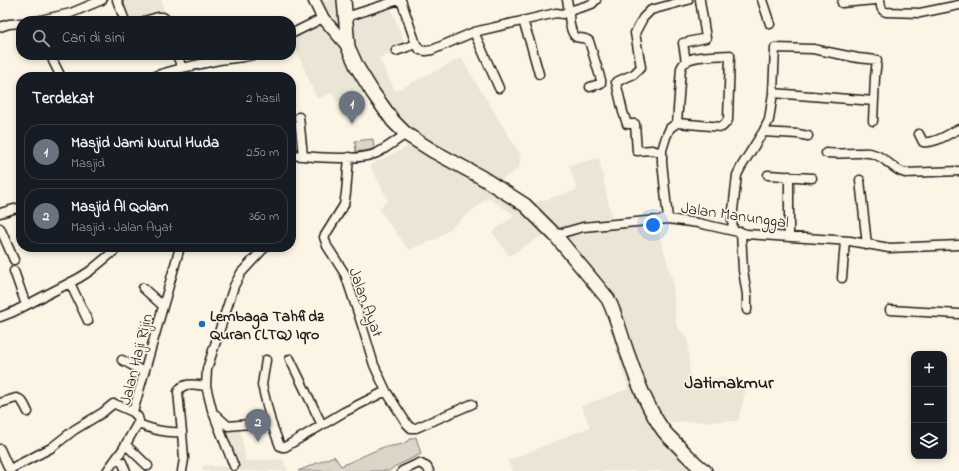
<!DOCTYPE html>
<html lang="id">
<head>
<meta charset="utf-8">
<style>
  :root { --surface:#171b24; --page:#242831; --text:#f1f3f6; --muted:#9ea1a6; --line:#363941; --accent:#db2777 }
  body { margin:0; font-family:"Indie Flower",sans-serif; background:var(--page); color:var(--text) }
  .controls { position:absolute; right:12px; bottom:12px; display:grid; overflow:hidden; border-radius:8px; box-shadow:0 2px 6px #0003 }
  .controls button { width:36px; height:36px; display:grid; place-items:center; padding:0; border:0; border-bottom:1px solid var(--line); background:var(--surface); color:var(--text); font:20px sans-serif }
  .you { position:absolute; left:653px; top:225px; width:14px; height:14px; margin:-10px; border:3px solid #fff; border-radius:50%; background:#1a73e8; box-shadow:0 0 0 6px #1a73e833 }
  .badge { display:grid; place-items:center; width:26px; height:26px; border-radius:50%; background:var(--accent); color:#fff; font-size:13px; font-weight:700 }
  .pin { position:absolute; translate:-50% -33px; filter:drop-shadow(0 1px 2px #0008) }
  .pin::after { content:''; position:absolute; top:21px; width:14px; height:12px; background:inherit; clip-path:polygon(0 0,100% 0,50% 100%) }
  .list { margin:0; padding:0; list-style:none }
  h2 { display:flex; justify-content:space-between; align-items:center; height:52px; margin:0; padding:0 16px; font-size:17px }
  h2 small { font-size:13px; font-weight:400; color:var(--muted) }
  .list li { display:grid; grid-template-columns:26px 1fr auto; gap:12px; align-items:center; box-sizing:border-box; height:56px; margin:0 8px 8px; padding:0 8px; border:1px solid var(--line); border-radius:16px }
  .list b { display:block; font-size:15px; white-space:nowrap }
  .list p { margin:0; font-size:13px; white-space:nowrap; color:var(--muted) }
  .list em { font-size:13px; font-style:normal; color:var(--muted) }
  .icon { flex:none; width:22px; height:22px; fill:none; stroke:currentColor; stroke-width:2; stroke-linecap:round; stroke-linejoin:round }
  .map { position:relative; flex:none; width:959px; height:471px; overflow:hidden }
  .search { position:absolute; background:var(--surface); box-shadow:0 2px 6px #0003; left:16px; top:16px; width:280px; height:44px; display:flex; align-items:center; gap:10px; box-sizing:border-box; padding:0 14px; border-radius:16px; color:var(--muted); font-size:15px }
  .panel { position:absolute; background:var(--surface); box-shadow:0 2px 6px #0003; left:16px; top:72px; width:280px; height:180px; border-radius:16px }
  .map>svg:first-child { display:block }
</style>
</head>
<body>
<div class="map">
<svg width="959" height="471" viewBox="0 0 959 471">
  <rect width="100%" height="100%" fill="#fcf5e5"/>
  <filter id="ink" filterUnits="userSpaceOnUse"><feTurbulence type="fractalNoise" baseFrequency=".025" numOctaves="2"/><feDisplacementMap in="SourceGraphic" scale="8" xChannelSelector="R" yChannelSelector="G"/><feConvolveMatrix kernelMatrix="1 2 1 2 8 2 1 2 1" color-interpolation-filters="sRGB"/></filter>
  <g filter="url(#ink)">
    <path fill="#ebe5d6" d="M118 0H162L164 12 129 20Z
      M314 0H343L345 20 390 6 407 49 379 58 395 91 461 58 521 156 519 168 498 182 531 204 577 190 569 165 599 158 613 225 656 222 673 282 676 325 688 340 690 384 721 377 747 385 738 421 662 422 681 444 716 471H513L507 461 590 427 581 406 628 389 601 299 549 231 509 256 492 232 515 215 488 198 438 238 409 250 379 209 388 200 370 165 407 147 364 93 336 102 332 93 317 99 291 38V36L324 20Z
      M240 428 246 461 282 459 288 471H201L203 465 231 467 224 434Z"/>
    <path fill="#dbd5c8" stroke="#7c7872" d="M373 139 374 148 369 150 356 152 355 141Z
      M416 437 421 454 394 467 389 471H298L334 456 341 466 381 448 403 444 410 439Z"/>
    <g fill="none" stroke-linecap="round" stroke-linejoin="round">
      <defs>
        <path id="street" d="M117 0 125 21
          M401 0 416 44 420 50 426 51 432 50 474 32 556 13 563 14 569 11C569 19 570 32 576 37 581 39 585 37 589 41L601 80V83L599 84 590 87
          M567 0 569 11 592 4 596 0
          M762 0 770 24
          M880 0C881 5 880 10 886 12L920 13 959 5
          M842 3 875 0
          M346 17 399 0
          M36 21 71 13 102 0
          M144 21 158 17H163L168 21
          M523 21 531 45 539 74
          M0 27 9 24 21 23
          M474 32 499 88
          M291 34 323 18
          M396 51 416 44
          M51 55 53 61 61 77
          M177 55 182 68 219 60 244 57 253 55
          M686 62 683 43 706 38 700 0
          M157 75 182 68
          M773 93 874 101
          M299 117 303 156
          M763 132 798 134 808 136
          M919 134 923 142C935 144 948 134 959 129
          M662 153 652 150 637 151 635 124H627L623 112 616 82 634 74 641 67 635 33 643 18 651 10 688 0
          M826 153C837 154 847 153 858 153 863 153 868 152 873 154 886 157 891 169 905 173L959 171
          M291 155C311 157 360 161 377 153 387 148 397 140 406 134
          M349 157 346 193 344 205 324 237 327 246 345 274 362 325 374 365 386 391 407 424 411 428H416L472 404
          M768 175 812 178
          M860 180 867 245
          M0 213 21 207
          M668 219 662 162V150L666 137 670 128 677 123 681 68C682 66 683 64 685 62 692 55 720 56 730 55L728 120 725 124 722 127 677 123
          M0 228 14 260
          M733 230 732 219 737 175 741 167 763 132 769 120 773 93 775 48 813 49 858 58 877 60 875 77 873 121
          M741 232 743 270 747 295V310
          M555 235 583 227 668 219 698 223 747 234 761 235 850 241 889 248 959 245
          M789 237V176
          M14 271 26 305
          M842 278 845 241
          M70 283 88 321
          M143 288 163 306
          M890 310 959 314
          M0 317 13 312 79 278 90 271 119 247
          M290 359 322 425
          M122 360 144 372
          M266 360 262 385 271 422 280 446 282 447H285L344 412 386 391
          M0 403 16 398C23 399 25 406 28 412
          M216 415 228 426 271 422
          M138 424C155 430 164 433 182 432L178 392C182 381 197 385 206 386
          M182 432 184 459 182 471
          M126 445 148 466
          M0 449 10 471
          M116 459 122 462 126 471
          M234 466 212 410 206 386 207 369 234 286 241 273 265 247
          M10 469 51 448 74 430 102 413 113 404H115L133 412
          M107 471 123 449 139 421 138 417 133 412 180 247
          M402 471 419 463 427 467 429 471"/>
        <path id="secondary" d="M314 0 323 18 348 47"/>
        <path id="primary" d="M344 0 348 47 357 67 373 93 393 121 406 134 433 151 481 177 525 205 555 235 608 299C618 319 622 340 630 360 638 384 648 409 663 430 668 437 676 443 682 450 689 457 696 465 705 471"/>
      </defs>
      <use href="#street" stroke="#1c1c1c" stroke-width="11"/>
      <use href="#secondary" stroke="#1c1c1c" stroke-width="14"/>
      <use href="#primary" stroke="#1c1c1c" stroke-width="16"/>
      <use href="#street" stroke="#fcf5e5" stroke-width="8"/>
      <use href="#secondary" stroke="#fcf5e5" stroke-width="11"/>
      <use href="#primary" stroke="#fcf5e5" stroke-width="13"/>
    </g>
  </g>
  <circle fill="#1f6fb2" stroke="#fcf5e5" stroke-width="1.5" cx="202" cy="324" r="4"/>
  <g text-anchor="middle" stroke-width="3.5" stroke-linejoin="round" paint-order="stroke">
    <g font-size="16" fill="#1c1c1c" stroke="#fcf5e5">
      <text transform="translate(735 214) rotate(8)" y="6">Jalan Manunggal</text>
      <text transform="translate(367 302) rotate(70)" y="6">Jalan Ayat</text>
      <text transform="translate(135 359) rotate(-76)" y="6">Jalan Haji Rijin</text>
    </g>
    <g font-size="16" font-weight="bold" fill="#1c1c1c" stroke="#fcf5e5" text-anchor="start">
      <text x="210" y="321">Lembaga Tahfidz<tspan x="210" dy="18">Quran (LTQ) Iqro</tspan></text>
    </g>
    <g font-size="18" font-weight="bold" fill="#1c1c1c" stroke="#fcf5e5">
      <text x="729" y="388">Jatimakmur</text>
    </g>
  </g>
</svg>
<div class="controls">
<button>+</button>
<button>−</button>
<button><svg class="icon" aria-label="layers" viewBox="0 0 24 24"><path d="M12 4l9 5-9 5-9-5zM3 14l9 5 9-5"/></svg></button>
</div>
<div class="you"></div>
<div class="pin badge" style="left:352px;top:124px;background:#6b7280">1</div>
<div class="pin badge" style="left:258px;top:442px;background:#6b7280">2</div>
<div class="search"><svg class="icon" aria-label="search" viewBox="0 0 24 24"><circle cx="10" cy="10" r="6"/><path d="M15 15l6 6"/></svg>Cari di sini</div>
<section class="panel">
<h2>Terdekat<small>2 hasil</small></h2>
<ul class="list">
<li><span class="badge" style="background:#6b7280">1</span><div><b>Masjid Jami Nurul Huda</b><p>Masjid</p></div><em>250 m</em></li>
<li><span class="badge" style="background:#6b7280">2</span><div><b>Masjid Al Qolam</b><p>Masjid · Jalan Ayat</p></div><em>360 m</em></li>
</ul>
</section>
</div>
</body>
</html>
